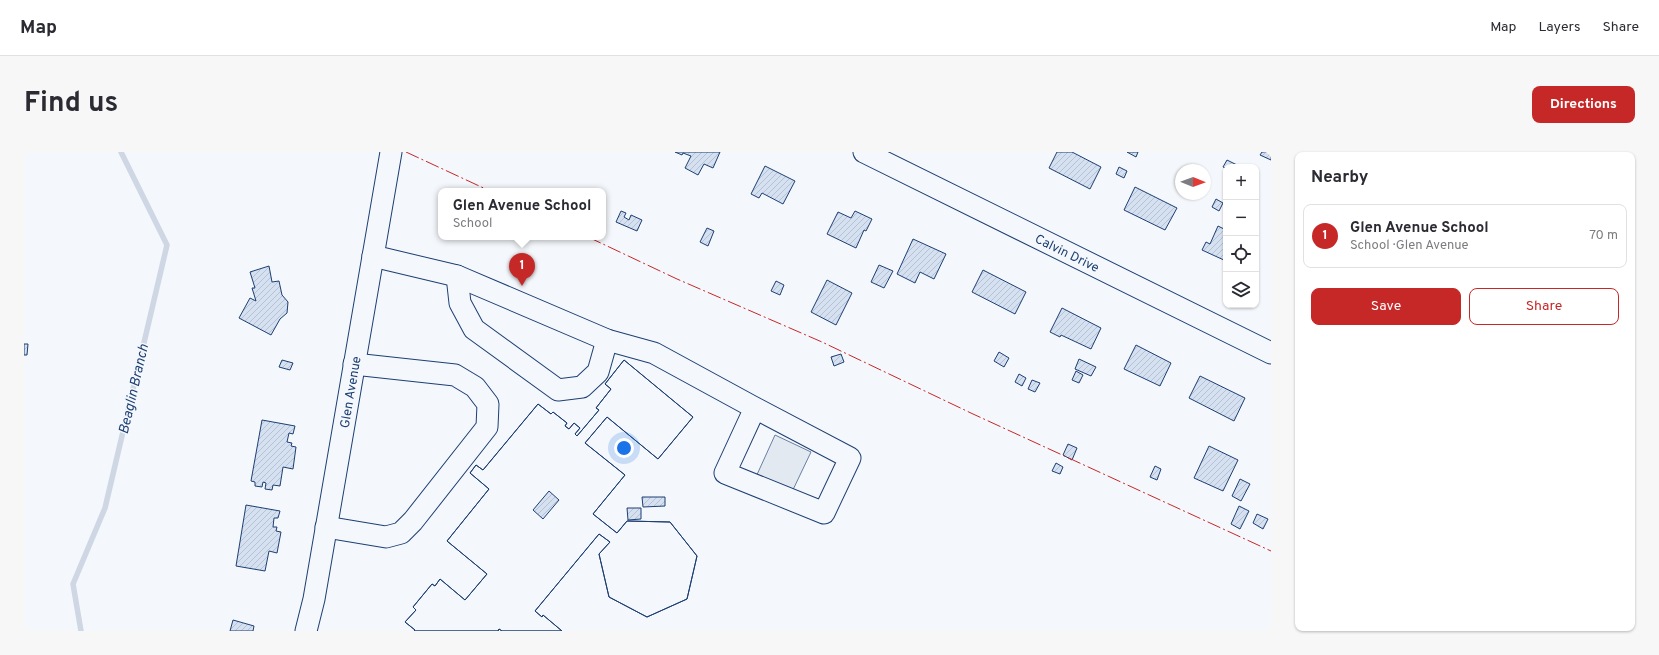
<!DOCTYPE html>
<html lang="en">
<head>
<meta charset="utf-8">
<style>
  :root { --surface:#fff; --page:#f7f7f7; --text:#2b2b33; --muted:#7c7c81; --line:#e1e1e2; --accent:#c62828 }
  body { margin:0; font-family:Overpass,sans-serif; background:var(--page); color:var(--text) }
  .controls { position:absolute; right:12px; top:12px; display:grid; overflow:hidden; border-radius:8px; box-shadow:0 1px 3px #0004 }
  .controls button { width:36px; height:36px; display:grid; place-items:center; padding:0; border:0; border-bottom:1px solid var(--line); background:var(--surface); color:var(--text); font:20px sans-serif }
  .compass { position:absolute; left:1151px; top:12px; width:36px; height:36px; border-radius:50%; background:var(--surface); box-shadow:0 1px 3px #0004; rotate:91deg }
  .you { position:absolute; left:600px; top:296px; width:14px; height:14px; margin:-10px; border:3px solid #fff; border-radius:50%; background:#1a73e8; box-shadow:0 0 0 6px #1a73e833 }
  .badge { display:grid; place-items:center; width:26px; height:26px; border-radius:50%; background:var(--accent); color:#fff; font-size:13px; font-weight:700 }
  .pin { position:absolute; translate:-50% -33px; filter:drop-shadow(0 1px 2px #0008) }
  .pin::after { content:''; position:absolute; top:21px; width:14px; height:12px; background:inherit; clip-path:polygon(0 0,100% 0,50% 100%) }
  .popup { position:absolute; left:414px; top:36px; width:168px; height:52px; box-sizing:border-box; display:grid; place-content:center; border-radius:8px; background:var(--surface); filter:drop-shadow(0 1px 3px #0005); font-size:13px; white-space:nowrap; color:var(--muted) }
  .popup b { font-size:15px; color:var(--text) }
  .popup::after { content:''; position:absolute; left:50%; top:100%; margin-left:-8px; border:8px solid transparent; border-top-color:var(--surface) }
  .list { margin:0; padding:0; list-style:none }
  h2 { display:flex; justify-content:space-between; align-items:center; height:52px; margin:0; padding:0 16px; font-size:17px }
  h2 small { font-size:13px; font-weight:400; color:var(--muted) }
  .list li { display:grid; grid-template-columns:26px 1fr auto; gap:12px; align-items:center; box-sizing:border-box; height:64px; margin:0 8px 8px; padding:0 8px; border:1px solid var(--line); border-radius:8px }
  .list b { display:block; font-size:15px; white-space:nowrap }
  .list p { margin:0; font-size:13px; white-space:nowrap; color:var(--muted) }
  .list em { font-size:13px; font-style:normal; color:var(--muted) }
  .actions { display:flex; gap:8px; padding:12px 16px }
  .actions a { flex:1; padding:9px 0; border:1px solid var(--accent); border-radius:8px; text-align:center; font-size:14px; color:var(--accent) }
  .actions .main { background:var(--accent); color:#fff }
  .icon { flex:none; width:22px; height:22px; fill:none; stroke:currentColor; stroke-width:2; stroke-linecap:round; stroke-linejoin:round }
  .map { position:relative; flex:none; width:1247px; height:479px; overflow:hidden; border-radius:8px }
  header { display:flex; align-items:center; gap:24px; box-sizing:border-box; height:56px; padding:0 20px; background:var(--surface); border-bottom:1px solid var(--line) }
  header strong { font-size:19px }
  nav { display:flex; gap:22px; margin-inline-start:auto; font-size:14px }
  .intro { display:flex; align-items:center; justify-content:space-between; box-sizing:border-box; height:96px; padding:0 24px }
  h1 { margin:0; font-size:28px }
  .button { padding:10px 18px; border-radius:8px; background:var(--accent); color:#fff; font-size:14px; font-weight:700 }
  main { display:flex; gap:24px; padding:0 24px }
  aside { flex:1; background:var(--surface); border-radius:8px; box-shadow:0 1px 3px #0004 }
  .map>svg:first-child { display:block }
</style>
</head>
<body>
<header>
<strong>Map</strong>
<nav><a>Map</a><a>Layers</a><a>Share</a></nav>
</header>
<div class="intro"><h1>Find us</h1><a class="button">Directions</a></div>
<main>
<div class="map">
<svg width="1247" height="479" viewBox="0 0 1247 479">
  <defs>
    <pattern id="building-hatch" width="6" height="6" patternUnits="userSpaceOnUse"><rect width="6" height="6" fill="#d5e0f0"/><path d="M-1 1l2-2M0 6l6-6M5 7l2-2" fill="none" stroke="#b6c1d1"/></pattern>
  </defs>
  <rect width="100%" height="100%" fill="#f4f7fb"/>
  <path fill="#e3e9f0" stroke="#687fa3" d="M751 283 787 300 766 344 731 327Z"/>
  <g fill="none" stroke-linecap="round" stroke-linejoin="round">
    <path stroke="#cfd7e4" stroke-width="5.5" d="M57 479 49 432 81 356 143 93 97 0"/>
  </g>
  <path fill="url(#building-hatch)" stroke="#1d3f73" fill-rule="evenodd" d="M651 0H696L689 16 680 12 674 23 661 16 667 4 659 1 658 3Z
    M1033 0H1048L1077 15 1066 37 1025 16Z
    M1103 0H1114L1112 5Z
    M1238 0H1247V8L1236 3Z
    M1203 8 1213 13V15H1202V16L1199 15Z
    M741 14 771 29 759 52 738 41 735 46 727 42Z
    M1095 15 1103 19 1100 26 1092 22Z
    M1111 35 1153 56 1141 78 1100 58Z
    M1192 47 1199 51 1195 59 1188 55Z
    M597 59 602 61 600 65 605 68 607 63 618 68 613 79 592 70Z
    M831 59 848 67 842 79 840 78 832 96 803 82 814 60 827 66Z
    M1194 74 1202 78V109L1178 98 1182 90 1186 92Z
    M683 76 690 79 684 94 676 90Z
    M889 87 922 102 910 127 896 120 891 131 873 122Z
    M855 113 869 119 860 136 847 130Z
    M245 114 248 130 255 129 258 143 264 150 263 161 256 167 247 183 215 166 226 146 232 149 228 136H231L226 120Z
    M959 118 1002 140 991 162 948 140Z
    M803 128 828 141 812 173 787 160Z
    M752 129 760 133 756 143 747 139Z
    M1038 156 1077 176 1067 197 1037 183 1036 185 1026 180Z
    M0 192H4L3 203H0Z
    M1112 193 1147 211 1136 234 1100 217Z
    M975 200 985 206 980 215 970 209Z
    M817 202 820 210 810 214 807 205Z
    M1055 207 1072 215 1067 224 1051 217Z
    M258 208 269 211 266 218 255 215Z
    M600 208 669 265 634 307 583 265 561 291 601 323 569 362 593 381 603 369 646 370 673 404 663 447 623 465 585 445 575 402 586 390 575 382 511 459 518 465 519 463 538 479H478L475 477 474 479H390L391 478 381 470 392 458 389 455 408 432 411 434 416 427 441 448 463 422 423 389 465 337 446 321 452 313 459 318 514 252 527 262 529 260 543 271 541 274 545 277 550 271 556 276 551 282 553 284 575 258 572 256 587 237 581 232ZM525 339 535 348 519 367 509 358Z
    M600 208 669 265 634 307 583 265 561 291 601 323 569 362 593 381 603 369 646 370 673 404 663 447 623 465 585 445 575 402 586 390 575 382 511 459 518 465 519 463 538 479H478L475 477 474 479H390L391 478 381 470 392 458 389 455 408 432 411 434 416 427 441 448 463 422 423 389 465 337 446 321 452 313 459 318 514 252 527 262 529 260 543 271 541 274 545 277 550 271 556 276 551 282 553 284 575 258 572 256 587 237 581 232Z
    M1052 219 1059 223 1055 231 1048 228Z
    M995 222 1002 226 998 234 991 230Z
    M1176 224 1221 246 1210 269 1165 246Z
    M1008 228 1016 231 1011 240 1004 237Z
    M238 268 271 274 269 282 265 281 263 290 268 291 267 294 272 295 269 317 259 315 256 334 249 333 248 338 241 337 242 331 239 330 238 335 231 334V330L227 329Z
    M1044 292 1053 296 1048 308 1039 303Z
    M1185 294 1214 308 1199 339 1170 326Z
    M1032 311 1039 315 1036 322 1028 319Z
    M1131 314 1137 317 1133 328 1126 325Z
    M1216 327 1226 332 1217 349 1208 344Z
    M618 345H641V354L619 355Z
    M222 353 256 359 254 366H250L249 375H253L252 379 257 380 253 401 245 399 241 419 212 414Z
    M1215 354 1225 359 1216 377 1207 372Z
    M603 356H617V367L604 368Z
    M1233 362 1244 367 1239 377 1229 371Z
    M209 468 230 474 229 479H206Z"/>
  <g fill="none" stroke-linecap="round" stroke-linejoin="round">
    <defs>
      <g id="minor">
        <path id="s1" d="M840 0 1247 201"/>
        <path d="M349 104 433 124 583 188 630 201 731 256 826 306 800 361 701 321 731 256"/>
        <path d="M433 124 436 151 450 177 534 238 558 235 574 220 583 188"/>
        <path d="M302 375 362 385 377 381 389 369 463 275 464 252 451 235 431 223 330 212"/>
        <path id="s2" d="M282 479 290 447 367 0"/>
      </g>
    </defs>
    <use href="#minor" stroke="#1d3f73" stroke-width="23"/>
    <use href="#minor" stroke="#f4f7fb" stroke-width="21"/>
    <path stroke="#c62828" stroke-width="1" stroke-dasharray="14 3 2 3" stroke-linecap="butt" d="M382 0 466 39
      M564 85 653 127 798 190 949 262 1247 399"/>
  </g>
  <g text-anchor="middle" stroke-width="3" stroke-linejoin="round" paint-order="stroke">
    <g font-size="13" fill="#1d3f73" stroke="#f4f7fb">
      <text dy="5" stroke="none"><textPath href="#s1" startOffset="227">Calvin Drive</textPath></text>
      <text dy="5" stroke="none"><textPath href="#s2" startOffset="243">Glen Avenue</textPath></text>
    </g>
    <g font-size="14" font-style="italic" fill="#1d3f73" stroke="#f4f7fb">
      <text transform="translate(109 237) rotate(-77)" y="5">Beaglin Branch</text>
    </g>
  </g>
</svg>
<div class="controls">
<button>+</button>
<button>−</button>
<button><svg class="icon" aria-label="locate" viewBox="0 0 24 24"><circle cx="12" cy="12" r="6"/><path d="M12 2v4M12 18v4M2 12h4M18 12h4"/></svg></button>
<button><svg class="icon" aria-label="layers" viewBox="0 0 24 24"><path d="M12 4l9 5-9 5-9-5zM3 14l9 5 9-5"/></svg></button>
</div>
<svg class="compass" viewBox="-18 -18 36 36"><path d="M0-13l5 13h-10z" fill="#e53935"/><path d="M0 13l5-13h-10z" fill="#7c7c81"/></svg>
<div class="you"></div>
<div class="pin badge" style="left:498px;top:134px">1</div>
<div class="popup"><b>Glen Avenue School</b>School</div>
</div>
<aside>
<h2>Nearby<small></small></h2>
<ul class="list">
<li><span class="badge">1</span><div><b>Glen Avenue School</b><p>School · Glen Avenue</p></div><em>70 m</em></li>
</ul>
<div class="actions"><a class="main">Save</a><a>Share</a></div>
</aside>
</main>
</body>
</html>
